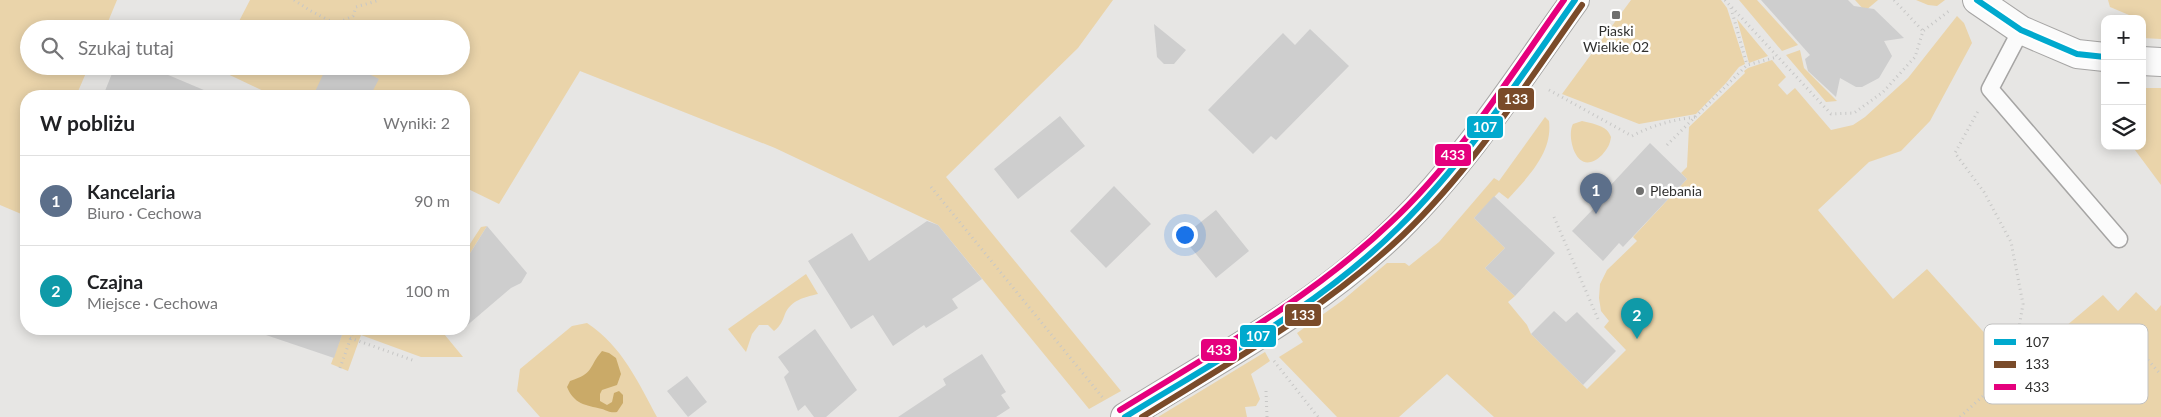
<!DOCTYPE html>
<html lang="pl">
<head>
<meta charset="utf-8">
<style>
  :root { --surface:#fff; --page:#f2f2f2; --text:#202124; --muted:#757577; --line:#e0e0e0; --accent:#1a73e8 }
  body { margin:0; font-family:Lato,sans-serif; background:var(--page); color:var(--text) }
  .controls { position:absolute; right:15px; top:15px; display:grid; overflow:hidden; border-radius:10px; box-shadow:0 2px 12px #0003 }
  .controls button { width:45px; height:45px; display:grid; place-items:center; padding:0; border:0; border-bottom:1px solid var(--line); background:var(--surface); color:var(--text); font:25px sans-serif }
  .you { position:absolute; left:1184px; top:234px; width:18px; height:18px; margin:-12px; border:4px solid #fff; border-radius:50%; background:#1a73e8; box-shadow:0 0 0 8px #1a73e833 }
  .badge { display:grid; place-items:center; width:32px; height:32px; border-radius:50%; background:var(--accent); color:#fff; font-size:16px; font-weight:700 }
  .pin { position:absolute; translate:-50% -41px; filter:drop-shadow(0 1px 2px #0008) }
  .pin::after { content:''; position:absolute; top:26px; width:18px; height:15px; background:inherit; clip-path:polygon(0 0,100% 0,50% 100%) }
  .list { margin:0; padding:0; list-style:none }
  h2 { display:flex; justify-content:space-between; align-items:center; height:65px; margin:0; padding:0 20px; font-size:21px }
  h2 small { font-size:16px; font-weight:400; color:var(--muted) }
  .list li { display:grid; grid-template-columns:32px 1fr auto; gap:15px; align-items:center; box-sizing:border-box; height:90px; padding:0 20px; border-top:1px solid var(--line) }
  .list b { display:block; font-size:19px; white-space:nowrap }
  .list p { margin:0; font-size:16px; white-space:nowrap; color:var(--muted) }
  .list em { font-size:16px; font-style:normal; color:var(--muted) }
  .icon { flex:none; width:28px; height:28px; fill:none; stroke:currentColor; stroke-width:2; stroke-linecap:round; stroke-linejoin:round }
  .map { position:relative; flex:none; width:2161px; height:417px; overflow:hidden }
  .search { position:absolute; background:var(--surface); box-shadow:0 2px 12px #0003; left:20px; top:20px; width:450px; height:55px; display:flex; align-items:center; gap:12px; box-sizing:border-box; padding:0 18px; border-radius:28px; color:var(--muted); font-size:19px }
  .panel { position:absolute; background:var(--surface); box-shadow:0 2px 12px #0003; left:20px; top:90px; width:450px; height:245px; border-radius:20px }
  .map>svg:first-child { display:block }
</style>
</head>
<body>
<div class="map">
<svg width="2161" height="417" viewBox="0 0 2161 417">
  <rect width="100%" height="100%" fill="#e7e6e4"/>
  <path fill="#ead4aa" d="M0 0H117L105 29H29V66H89L76 96H26V216L0 205Z
    M250 0H1113L1078 48 946 177 1121 391 1089 409 938 225 775 148 580 71 499 204 464 187V96H274L215 68 461 66V29H235Z
    M1631 0H1721L1727 8 1745 64 1739 67 1726 83 1696 114 1639 124 1562 94Z
    M1739 0H1757L1798 45 1782 51Z
    M1855 0H1878L1865 11Z
    M1916 0H1945L1937 6 1928 5Z
    M2108 0H2161V39L2142 38V19H2129V15L2110 7Z
    M1957 16 1964 23 1972 43 1930 121 1901 151 1869 162 1818 210 1893 299 1927 269 2016 368 2103 295 2118 311 2136 292 2156 311 2161 305V417H1494L1447 374 1399 417H1337L1279 357 1303 342 1297 333 1343 300 1387 263H1405L1409 266 1439 242 1494 178 1499 181 1545 117 1549 121C1553 153 1527 178 1508 199L1499 192 1474 218 1505 248 1485 268 1515 296 1508 302 1527 325 1531 334 1587 389 1626 350 1604 327 1609 321 1601 311 1599 298 1600 284 1607 270 1637 241 1633 237 1687 179 1681 173 1687 167 1689 127 1745 73 1744 71 1748 68 1772 60 1786 77 1778 85 1787 95 1795 88 1831 130 1853 125 1865 117 1908 78Z
    M1737 19 1768 56 1749 63Z
    M1800 50 1804 68 1837 101 1826 102 1786 55Z
    M2142 88H2161V185L2132 146H2142Z
    M1582 121C1593 124 1607 125 1611 137 1610 145 1607 149 1602 155 1576 180 1566 135 1573 124Z
    M487 226 464 263V253L481 227Z
    M806 274 818 294C805 297 791 300 785 314 782 322 781 325 774 331L768 325H759L752 334 746 352 728 329Z
    M587 323C622 346 638 382 657 417H540L517 391 520 369 572 326Z
    M344 329H440L463 357H421L361 335 348 371 331 364Z
    M1265 352 1270 361 1251 374 1260 399 1256 406 1245 407 1247 417H1158Z"/>
  <path fill="#caaa68" d="M602 351 609 353 616 358 621 374 617 385 602 390 600 394V401L607 405 612 402 614 393 619 391 623 395V403L617 412C610 413 608 411 602 409 585 405 574 404 567 387L570 381C595 373 588 367 602 351Z"/>
  <path fill="#cecece" d="M1761 0H1848L1854 6 1874 9 1904 38 1884 41 1892 56 1879 78 1862 87H1856L1840 78 1836 97 1808 71 1805 59 1810 55Z
    M1154 24 1186 50 1174 64H1164L1157 57Z
    M1310 29 1349 66 1276 140 1271 136 1253 154 1208 110 1283 33 1295 45Z
    M115 66H147L218 96H103Z
    M327 66H353L379 79 370 96H313Z
    M1060 116 1085 146 1018 199 994 169Z
    M1650 143 1687 179 1623 247 1619 243 1603 261 1572 231 1596 206 1594 203Z
    M1114 186 1151 224 1106 268 1070 231Z
    M1494 196 1555 253 1515 296 1485 268 1505 248 1474 218Z
    M1216 210 1249 251 1216 278 1182 237Z
    M927 221 938 225 982 279 952 299 958 308 926 328 924 325 893 346 873 315 851 329 808 261 852 233 869 261Z
    M487 226 527 273 521 283 511 288 464 328V263Z
    M1554 311 1566 322 1577 312 1616 351 1583 385 1531 334Z
    M260 329H344L334 358 260 333Z
    M815 329 857 390 826 417H814L805 405 798 411 784 377 789 372 778 357Z
    M982 354 1006 392 1001 395 1010 408 996 417H898L946 385 943 379Z
    M687 376 707 402 688 417 667 391Z"/>
  <g fill="none" stroke-linecap="round" stroke-linejoin="round">
    <defs>
      <path id="service" d="M2021 30 1990 89 2119 239"/>
      <path id="tertiary" d="M1977 0 2021 30 2077 54 2105 57
        M2142 61 2161 62
        M1125 417C1219 358 1319 306 1398 228 1467 160 1519 78 1575 0"/>
    </defs>
    <use href="#service" stroke="#a6a5a4" stroke-width="19"/>
    <use href="#tertiary" stroke="#a6a5a4" stroke-width="30"/>
    <path stroke="#c7c7c6" stroke-width="3" stroke-dasharray="1 4" stroke-linecap="butt" d="M294 0 309 10 340 26 342 21 353 16 356 7 380 0
      M1725 0 1831 114 1854 113 1883 92 1915 57 1923 31 1949 11
      M1894 0 1923 31
      M1731 8 1747 65
      M1549 90 1632 136C1653 125 1672 120 1696 117
      M1667 145 1747 65 1777 57
      M931 187 1103 398
      M1554 217 1598 319
      M350 338 415 361
      M2148 360 2161 375
      M1274 361 1318 417
      M340 368 354 329
      M1266 391 1267 417
      M1960 417 2006 375 2016 345 2023 304 2011 242 1984 192 1955 153 1978 111"/>
    <use href="#service" stroke="#fbfbfb" stroke-width="16"/>
    <use href="#tertiary" stroke="#fbfbfb" stroke-width="28"/>
    <defs>
      <path id="bus-1" d="M1977 0 2021 30 2077 54 2105 57
        M1125 417C1219 359 1320 306 1399 227 1467 160 1520 78 1575 0"/>
      <path id="bus-2" d="M1142 417C1232 361 1325 309 1403 235 1473 168 1526 84 1582 5"/>
      <path id="bus-3" d="M1120 410C1214 352 1310 299 1390 223 1459 159 1510 76 1564 0"/>
    </defs>
    <use href="#bus-1" stroke="#fff" stroke-width="10"/>
    <use href="#bus-2" stroke="#fff" stroke-width="10"/>
    <use href="#bus-3" stroke="#fff" stroke-width="10"/>
    <use href="#bus-1" stroke="#00a9ce" stroke-width="6"/>
    <use href="#bus-2" stroke="#7a4b2a" stroke-width="6"/>
    <use href="#bus-3" stroke="#e5007d" stroke-width="6"/>
  </g>
  <g fill="#6f6f6e" stroke="#fff" stroke-width="2">
    <rect x="1611" y="10" width="10" height="10" rx="2.5"/>
    <circle cx="1640" cy="191" r="5"/>
  </g>
  <g text-anchor="middle" stroke-width="5" stroke-linejoin="round" paint-order="stroke">
    <g font-size="14" fill="#2f2f2e" stroke="#fff">
      <text x="1616" y="36">Piaski<tspan x="1616" dy="16">Wielkie 02</tspan></text>
      <text x="1650" y="196" text-anchor="start">Plebania</text>
    </g>
  </g>
  <rect x="1984" y="324" width="164" height="80" rx="8" fill="#fff" stroke="#c1c1c0" stroke-width="1"/>
  <rect x="1994" y="339" width="22" height="6" fill="#00a9ce"/>
  <rect x="1994" y="361" width="22" height="7" fill="#7a4b2a"/>
  <rect x="1994" y="384" width="22" height="6" fill="#e5007d"/>
  <g font-size="14" fill="#2f2f2e">
    <text x="2025" y="347">107</text>
    <text x="2025" y="369">133</text>
    <text x="2025" y="392">433</text>
  </g>
  <g stroke="#fff" stroke-width="2">
    <rect x="1497" y="87" width="38" height="24" rx="5" fill="#7a4b2a"/>
    <rect x="1466" y="115" width="38" height="24" rx="5" fill="#00a9ce"/>
    <rect x="1434" y="143" width="38" height="24" rx="5" fill="#e5007d"/>
    <rect x="1284" y="303" width="38" height="24" rx="5" fill="#7a4b2a"/>
    <rect x="1239" y="324" width="38" height="24" rx="5" fill="#00a9ce"/>
    <rect x="1200" y="338" width="38" height="24" rx="5" fill="#e5007d"/>
  </g>
  <g font-size="14" text-anchor="middle" font-weight="bold" fill="#fff">
    <text x="1516" y="104">133</text>
    <text x="1485" y="132">107</text>
    <text x="1453" y="160">433</text>
    <text x="1303" y="320">133</text>
    <text x="1258" y="341">107</text>
    <text x="1219" y="355">433</text>
  </g>
</svg>
<div class="controls">
<button>+</button>
<button>−</button>
<button><svg class="icon" aria-label="layers" viewBox="0 0 24 24"><path d="M12 4l9 5-9 5-9-5zM3 14l9 5 9-5"/></svg></button>
</div>
<div class="you"></div>
<div class="pin badge" style="left:1596px;top:214px;background:#5c6f8a">1</div>
<div class="pin badge" style="left:1637px;top:339px;background:#0f9aa8">2</div>
<div class="search"><svg class="icon" aria-label="search" viewBox="0 0 24 24"><circle cx="10" cy="10" r="6"/><path d="M15 15l6 6"/></svg>Szukaj tutaj</div>
<section class="panel">
<h2>W pobliżu<small>Wyniki: 2</small></h2>
<ul class="list">
<li><span class="badge" style="background:#5c6f8a">1</span><div><b>Kancelaria</b><p>Biuro · Cechowa</p></div><em>90 m</em></li>
<li><span class="badge" style="background:#0f9aa8">2</span><div><b>Czajna</b><p>Miejsce · Cechowa</p></div><em>100 m</em></li>
</ul>
</section>
</div>
</body>
</html>
